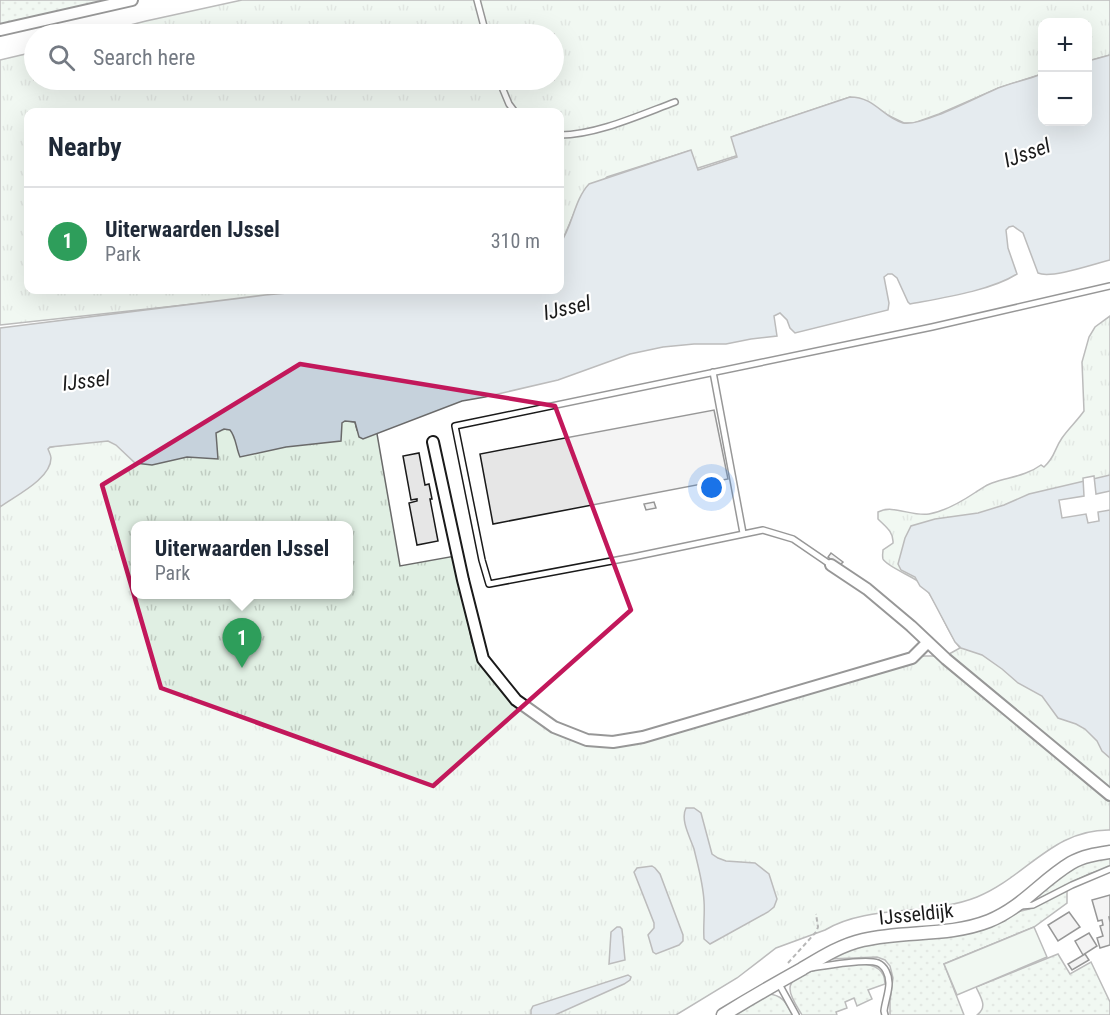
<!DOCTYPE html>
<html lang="en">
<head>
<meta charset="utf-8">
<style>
  :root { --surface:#fff; --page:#f2f2f3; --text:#1f2937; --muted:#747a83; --line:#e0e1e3; --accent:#db2777 }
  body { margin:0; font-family:"Roboto Condensed",sans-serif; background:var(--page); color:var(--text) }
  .controls { position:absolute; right:18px; top:18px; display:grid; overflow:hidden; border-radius:12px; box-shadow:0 6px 24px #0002 }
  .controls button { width:54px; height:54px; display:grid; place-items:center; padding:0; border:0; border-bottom:2px solid var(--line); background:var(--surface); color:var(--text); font:30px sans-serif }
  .you { position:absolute; left:712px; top:488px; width:21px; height:21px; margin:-15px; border:4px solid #fff; border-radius:50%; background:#1a73e8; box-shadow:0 0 0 9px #1a73e833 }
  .badge { display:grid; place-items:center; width:39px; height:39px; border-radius:50%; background:var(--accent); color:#fff; font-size:20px; font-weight:700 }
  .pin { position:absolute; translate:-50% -50px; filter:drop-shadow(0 2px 3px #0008) }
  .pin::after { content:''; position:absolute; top:32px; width:21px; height:18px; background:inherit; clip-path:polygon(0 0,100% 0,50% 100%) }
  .popup { position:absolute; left:131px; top:521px; width:222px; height:78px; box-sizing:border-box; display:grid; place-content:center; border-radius:12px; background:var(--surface); filter:drop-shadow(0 2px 4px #0005); font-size:20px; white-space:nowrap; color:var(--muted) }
  .popup b { font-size:22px; color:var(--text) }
  .popup::after { content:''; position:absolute; left:50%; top:100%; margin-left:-12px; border:12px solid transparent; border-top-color:var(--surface) }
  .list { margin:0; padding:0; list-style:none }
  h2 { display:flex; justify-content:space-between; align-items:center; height:78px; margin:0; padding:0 24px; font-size:26px }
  h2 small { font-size:20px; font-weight:400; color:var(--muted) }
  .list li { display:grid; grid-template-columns:39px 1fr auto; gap:18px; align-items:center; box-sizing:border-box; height:108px; padding:0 24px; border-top:2px solid var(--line) }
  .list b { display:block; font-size:22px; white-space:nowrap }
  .list p { margin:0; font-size:20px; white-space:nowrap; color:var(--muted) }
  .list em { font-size:20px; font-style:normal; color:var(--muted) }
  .icon { flex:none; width:33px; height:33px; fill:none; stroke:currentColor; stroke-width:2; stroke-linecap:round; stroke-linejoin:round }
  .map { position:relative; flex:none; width:1110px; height:1015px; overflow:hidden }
  .search { position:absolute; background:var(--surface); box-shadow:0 6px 24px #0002; left:24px; top:24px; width:540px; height:66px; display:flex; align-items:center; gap:15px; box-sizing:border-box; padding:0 21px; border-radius:33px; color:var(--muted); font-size:22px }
  .panel { position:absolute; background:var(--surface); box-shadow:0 6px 24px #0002; left:24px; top:108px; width:540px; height:186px; border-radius:12px }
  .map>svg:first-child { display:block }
</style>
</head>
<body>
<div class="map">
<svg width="1110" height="1015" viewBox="0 0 1110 1015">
  <defs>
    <pattern id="grass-dots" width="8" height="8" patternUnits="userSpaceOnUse" patternTransform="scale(1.5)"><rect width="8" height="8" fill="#e0efe3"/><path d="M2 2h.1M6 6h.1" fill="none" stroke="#c0ccc2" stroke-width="1.8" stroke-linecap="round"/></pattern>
    <pattern id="park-tufts" width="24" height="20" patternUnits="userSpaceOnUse" patternTransform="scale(1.5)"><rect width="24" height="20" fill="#e0efe3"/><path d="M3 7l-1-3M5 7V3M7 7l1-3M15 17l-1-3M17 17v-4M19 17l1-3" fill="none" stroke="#c0ccc2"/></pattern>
  </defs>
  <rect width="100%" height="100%" fill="#fff"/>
  <path fill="url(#grass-dots)" stroke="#6a6a6a" stroke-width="1.5" d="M0 0H111L0 25Z
    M1110 857V867L1089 874 1034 901H1033L1069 869 1097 859Z
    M1066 891H1067V903L1034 927 944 964 964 1015H890V1001L893 978 890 966 885 960 877 957 829 959 844 951 872 944 889 941 938 938 979 931 1004 921 1017 912 1029 909Z
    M1058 954 1070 974 1091 962 1110 1002V1015H977C988 1007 981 998 976 987Z
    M859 964C873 964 885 968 885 984L868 990 872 999 857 1006 854 998 845 1002 847 1008 836 1012 837 1015H802C798 1008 790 997 790 989 789 968 844 966 859 964Z
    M768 994C783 995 786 1003 793 1015H733Z"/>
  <path fill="url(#park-tufts)" stroke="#6a6a6a" stroke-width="1.5" fill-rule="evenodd" d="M242 0H1110V55L1088 61V22H1042V74L1001 87 939 114 914 123H904L850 97 734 136 739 155 695 169 689 151 607 177 575 211 563 239 560 244V112H28V290H323L0 325V60L34 52V80H554V34H95L146 21Z
    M1110 316V830C1053 829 1026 877 977 897 930 916 868 904 825 930L776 948 737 978 676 1015H0V459L56 446 226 427 348 421 355 422 357 430 361 433 376 428 400 566 455 556 472 642 478 659 490 676 543 724 606 744 914 658 924 656H936L940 659 960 648C945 629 938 601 922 584 914 577 886 566 883 559 882 555 883 553 883 550L893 543C894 532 885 526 878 519V512C893 504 912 517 929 514 946 511 961 502 976 492 981 489 986 485 992 483 1009 477 1026 476 1041 465L1044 467C1056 456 1053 451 1062 438 1068 429 1077 421 1084 411L1082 362 1089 337 1095 327ZM136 526H348V594H136Z"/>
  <path fill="#e0efe3" stroke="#6a6a6a" stroke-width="1.5" d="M1034 927 1047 957 957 995 944 964Z"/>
  <path fill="#c6d2dc" stroke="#6a6a6a" stroke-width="1.5" d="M1110 55V260C1094 264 1051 279 1038 273L1023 233 1013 226 1009 227 1006 230 1008 248 1017 274C990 291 942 298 910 304L908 302 897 278 892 274H888L884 277 889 303 888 310 795 333 790 328 787 320 780 313 774 316 777 336 751 339 726 344H694L663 347 630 354 558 380 485 397 462 401 363 439 359 437 355 422 345 421 342 423 341 441 286 447 240 457C236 448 236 437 230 430L224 429 216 433 218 459 187 457 152 465 135 463 116 445 108 441 50 447 48 449C49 452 51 455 51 458 51 479 15 496 0 507V328L265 295 321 290H560V244C573 225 574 200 589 184L691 150 698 170 737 157 731 137 850 97C875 97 882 117 903 123 921 127 979 96 998 88 1013 83 1028 79 1042 74V122H1088V61Z
    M1110 475V758L1102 751 1097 741 1085 729 1076 724 1058 718 1042 696 1018 683 1002 669 982 655 961 648 955 642 929 593 920 586 915 577 901 570 898 564 905 538 911 526 935 519 978 513 1004 505 1029 494Z
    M686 808H694L701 813 712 854 718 858 726 861 755 863 769 874 777 899 774 907 768 912 710 944 704 939C703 926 705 914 704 901 703 883 698 866 694 849 690 837 680 820 686 808Z
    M652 866 655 868 660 874 683 935V941L679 945 656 954 653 952 648 935 654 928V923L634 872 637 868Z
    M617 927H620L622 929 625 960 609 964 611 932Z
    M628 975 631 977 630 980 624 984 555 1015H531V1010L533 1006Z"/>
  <path fill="#fff" stroke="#6a6a6a" stroke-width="1.5" d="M1094 476 1096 494 1110 491V510L1098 512 1099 521 1088 523 1086 514 1062 518 1059 500 1084 496 1083 478Z"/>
  <path fill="#e6e6e6" stroke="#1a1a1a" stroke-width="1.5" d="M714 410 728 479 493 524 480 454Z
    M419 453 425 485 429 484 432 499H430L438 541 417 545 409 503 417 501V499L411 500 403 456Z
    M654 502 656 508 646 510 644 504Z
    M831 553 843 562 839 566 828 557Z
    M1110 895V917H1109L1110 922V945L1100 948 1097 938 1103 936 1100 926 1103 925 1102 920 1098 921 1092 900Z
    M1069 912 1080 927 1058 941 1048 925Z
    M1089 933 1097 946 1083 955 1075 941Z
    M1085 954 1089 960 1072 970 1068 964Z"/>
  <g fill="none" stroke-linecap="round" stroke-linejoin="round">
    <defs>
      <path id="service" d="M477 0 486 34
        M499 80 509 104 515 112
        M560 135C596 135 640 115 675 102
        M713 372 743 533
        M831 565 793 539 763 530 633 557 489 584 482 560 455 426 932 327 1110 286
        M1021 906 1033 905 1072 885 1110 869
        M811 968C826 966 866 958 878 963 885 966 889 975 889 983 889 992 885 1002 884 1011L885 1015
        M779 984 796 1015"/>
      <path id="minor" d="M0 30 132 0
        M433 442 463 580 483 659 516 700 554 727 587 740 613 742 643 737 912 658 928 642
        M831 565 867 589 911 626 946 659 1110 795"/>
      <path id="tertiary" d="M723 1015C749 999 775 984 802 969 822 957 841 945 863 940 905 930 948 937 989 921 1023 907 1041 881 1071 863 1083 856 1097 854 1110 852"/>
    </defs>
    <use href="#service" stroke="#1a1a1a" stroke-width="8"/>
    <use href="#minor" stroke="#1a1a1a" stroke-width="14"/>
    <use href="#tertiary" stroke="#1a1a1a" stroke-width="15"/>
    <path stroke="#5f5f5f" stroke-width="2" stroke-dasharray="4.5 3" stroke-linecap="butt" d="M788 963 816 932 818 927 816 914"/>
    <use href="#service" stroke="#fff" stroke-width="5"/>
    <use href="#minor" stroke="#fff" stroke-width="10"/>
    <use href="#tertiary" stroke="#fff" stroke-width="12"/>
  </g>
  <path d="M0 0H1110V1015H0ZM300 364 555 406 631 610 433 786 161 688 102 485Z" fill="#fff" fill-opacity=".55" fill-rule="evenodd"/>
  <path fill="none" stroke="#c2185b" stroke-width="4.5" stroke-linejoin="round" d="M300 364 555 406 631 610 433 786 161 688 102 485Z"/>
  <g text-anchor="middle" stroke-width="4.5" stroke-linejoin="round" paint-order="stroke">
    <g font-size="20" fill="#1a1a1a" stroke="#fff">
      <text transform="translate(916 914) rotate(-6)" y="7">IJsseldijk</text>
    </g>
    <g font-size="21" font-style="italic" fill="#1a1a1a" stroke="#fff">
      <text transform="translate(1027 153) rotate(-20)" y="7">IJssel</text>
      <text transform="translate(567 308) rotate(-13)" y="7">IJssel</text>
      <text transform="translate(86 381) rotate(-7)" y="7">IJssel</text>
    </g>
  </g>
</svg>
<div class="controls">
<button>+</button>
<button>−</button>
</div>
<div class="you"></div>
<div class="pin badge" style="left:242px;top:668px;background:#2e9e5b">1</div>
<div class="popup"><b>Uiterwaarden IJssel</b>Park</div>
<div class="search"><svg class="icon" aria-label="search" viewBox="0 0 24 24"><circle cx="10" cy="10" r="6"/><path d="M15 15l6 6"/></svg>Search here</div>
<section class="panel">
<h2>Nearby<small></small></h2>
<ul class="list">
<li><span class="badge" style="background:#2e9e5b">1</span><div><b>Uiterwaarden IJssel</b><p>Park</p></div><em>310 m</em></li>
</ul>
</section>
</div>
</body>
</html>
